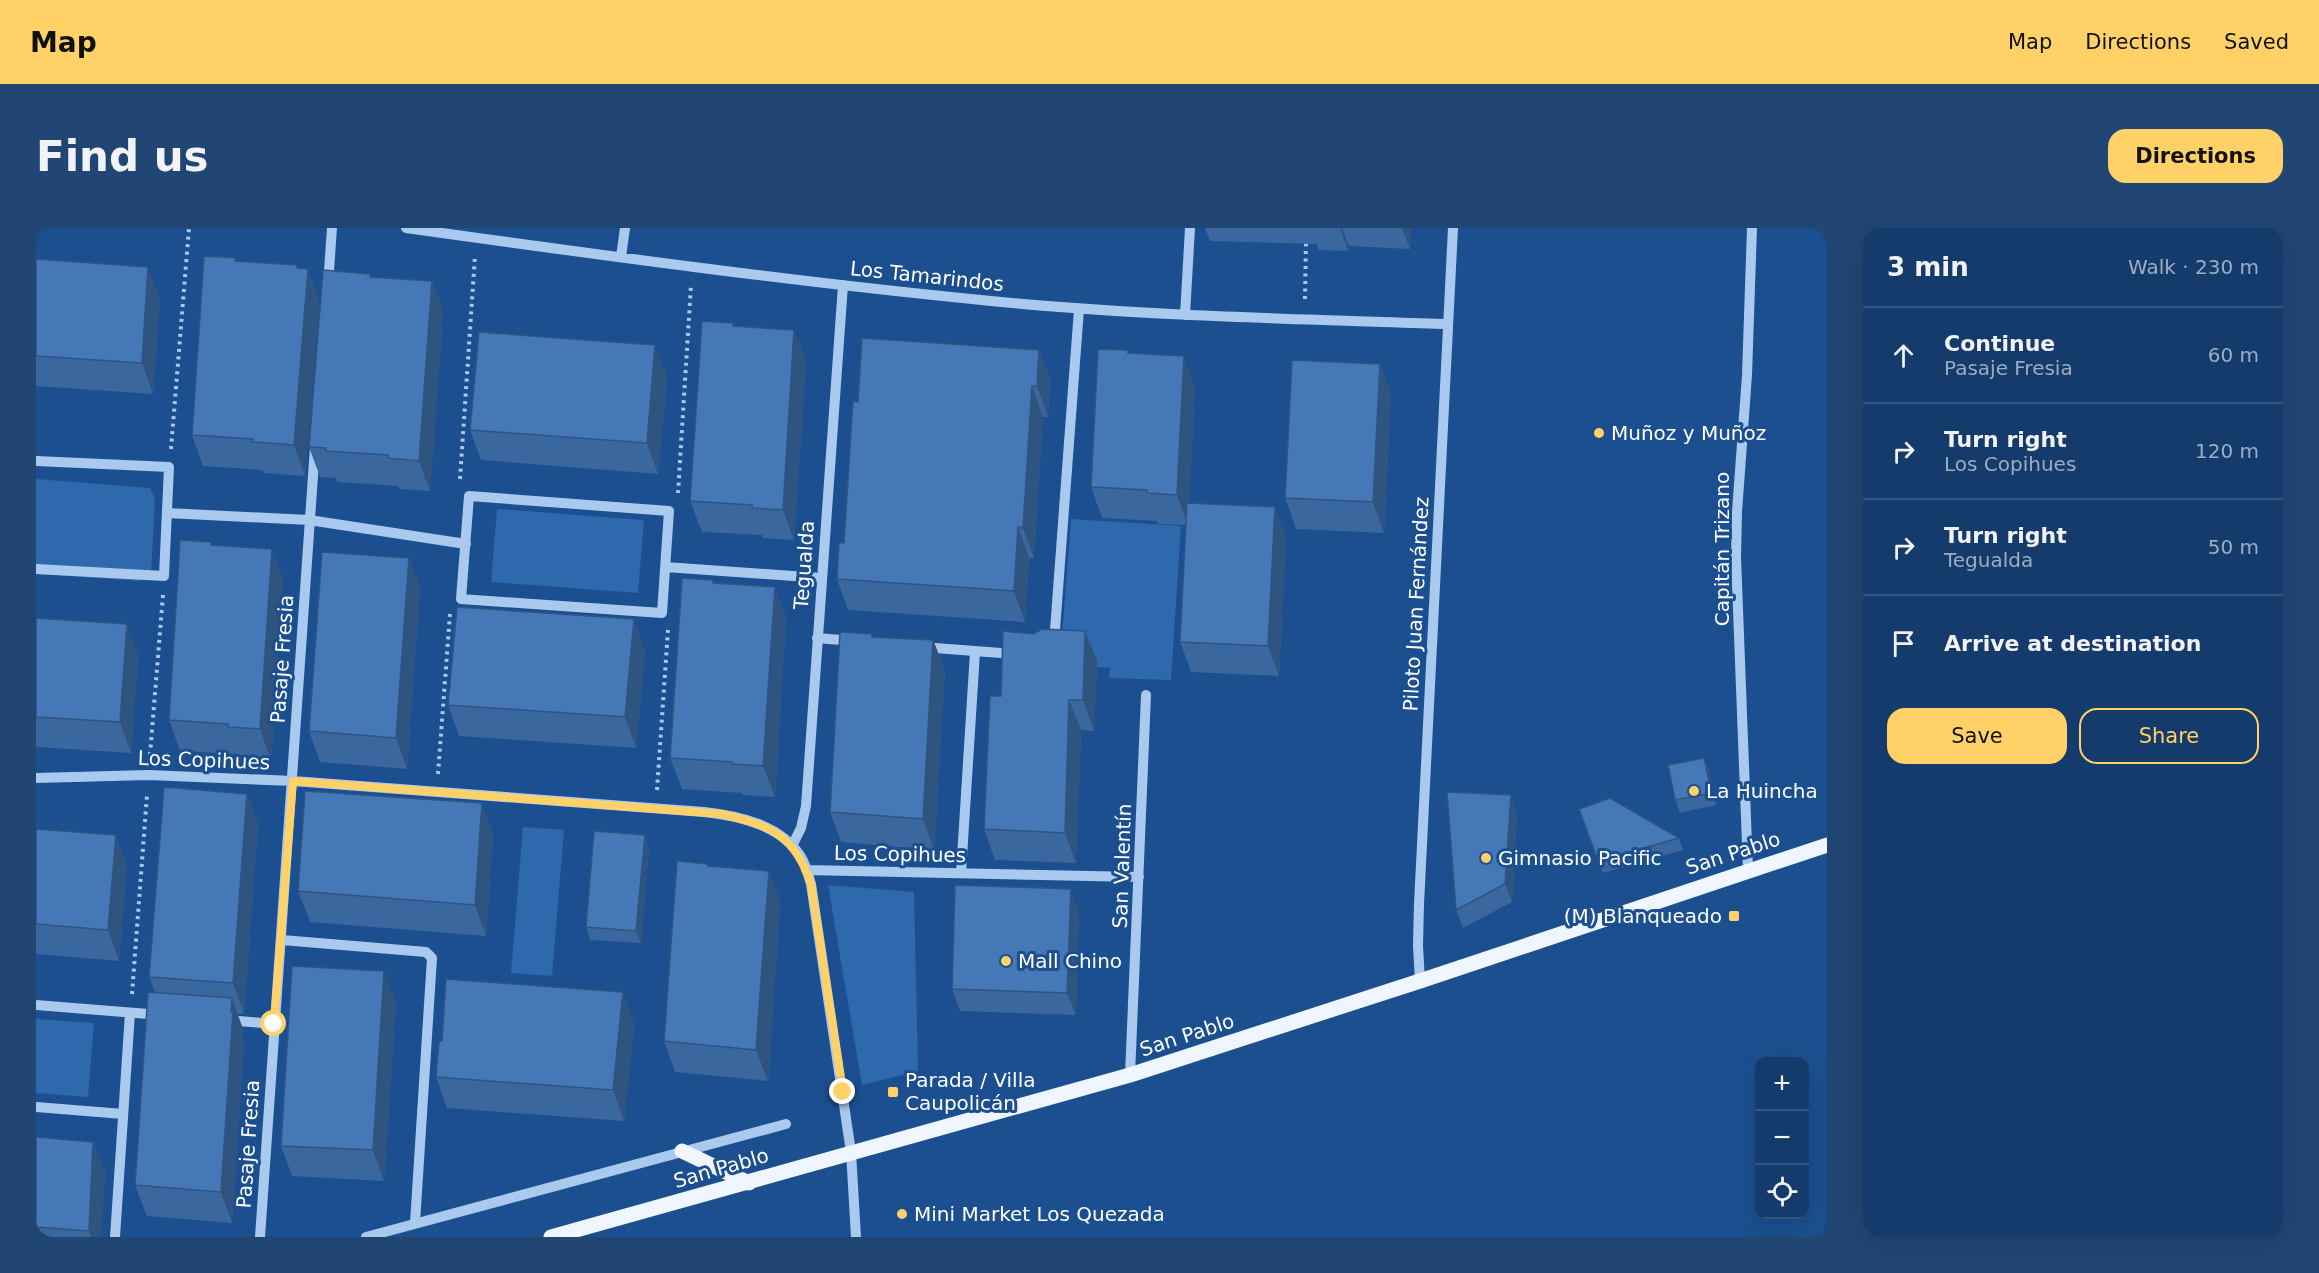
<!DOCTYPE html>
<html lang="en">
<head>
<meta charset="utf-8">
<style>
  :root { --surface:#143b6b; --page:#214673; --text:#f1f3f6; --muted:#9dadc1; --line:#33557e; --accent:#ffd166 }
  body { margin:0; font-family:"DejaVu Sans",sans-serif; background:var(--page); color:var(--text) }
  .controls { position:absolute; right:18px; bottom:18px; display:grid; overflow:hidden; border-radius:12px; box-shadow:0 6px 24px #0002 }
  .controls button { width:54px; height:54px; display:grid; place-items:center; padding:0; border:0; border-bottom:2px solid var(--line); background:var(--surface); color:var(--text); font:30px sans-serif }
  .stop { position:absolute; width:18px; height:18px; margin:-14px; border:4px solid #ffd166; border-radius:50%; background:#fff }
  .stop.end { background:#ffd166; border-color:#fff; box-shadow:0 2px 6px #0008 }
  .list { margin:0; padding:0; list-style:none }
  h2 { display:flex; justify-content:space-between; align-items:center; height:78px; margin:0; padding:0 24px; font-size:26px }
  h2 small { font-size:20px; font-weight:400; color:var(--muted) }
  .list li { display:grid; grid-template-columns:39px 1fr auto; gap:18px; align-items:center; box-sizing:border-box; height:96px; padding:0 24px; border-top:2px solid var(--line) }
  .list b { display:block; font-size:22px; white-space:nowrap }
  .list p { margin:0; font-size:20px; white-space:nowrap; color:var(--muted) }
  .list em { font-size:20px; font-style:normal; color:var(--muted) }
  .actions { display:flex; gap:12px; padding:18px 24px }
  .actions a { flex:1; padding:14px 0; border:2px solid var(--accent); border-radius:18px; text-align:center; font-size:21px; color:var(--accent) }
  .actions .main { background:var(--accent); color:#111 }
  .icon { flex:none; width:33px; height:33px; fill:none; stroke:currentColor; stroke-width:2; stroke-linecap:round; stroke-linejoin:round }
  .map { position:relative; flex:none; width:1791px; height:1009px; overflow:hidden; border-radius:18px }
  header { display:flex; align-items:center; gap:36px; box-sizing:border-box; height:84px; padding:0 30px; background:var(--accent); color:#111 }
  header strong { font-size:28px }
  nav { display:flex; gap:33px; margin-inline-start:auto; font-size:21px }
  .intro { display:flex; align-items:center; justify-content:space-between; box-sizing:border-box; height:144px; padding:0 36px }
  h1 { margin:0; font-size:42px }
  .button { padding:15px 27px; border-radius:18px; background:var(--accent); color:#111; font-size:21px; font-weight:700 }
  main { display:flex; gap:36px; padding:0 36px }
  aside { flex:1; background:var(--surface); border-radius:18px; box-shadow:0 6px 24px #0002 }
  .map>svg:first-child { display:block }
</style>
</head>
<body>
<header>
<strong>Map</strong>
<nav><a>Map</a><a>Directions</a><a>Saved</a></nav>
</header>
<div class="intro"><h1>Find us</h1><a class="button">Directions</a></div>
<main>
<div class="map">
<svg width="1791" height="1009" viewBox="0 0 1791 1009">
  <rect width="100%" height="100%" fill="#1b4f8f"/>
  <path fill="#2e69ad" d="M0 251 114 260 119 271 115 345 105 353 0 346Z
    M461 281 608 292 602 365 455 354Z
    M1035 291 1145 298 1135 452 1073 450 1074 440 1024 435Z
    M487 599 528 602 516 748 475 745Z
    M792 657 878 664 882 843 826 857Z
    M0 791 58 795 52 869 0 865Z"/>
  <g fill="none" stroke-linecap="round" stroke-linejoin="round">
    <path stroke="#a9c9ee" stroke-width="4" stroke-dasharray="3 4.5" stroke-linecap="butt" d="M1269 71 1270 13
      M135 221 153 0
      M424 251 439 28
      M642 265 655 57
      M114 527 127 367
      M402 546 414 386
      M621 562 632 402
      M96 766 111 567"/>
    <path stroke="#a9c9ee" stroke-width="10" d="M370 0C564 27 759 54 955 73 1106 88 1259 91 1412 96
      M585 29 589 0
      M292 57 296 0
      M1149 87 1154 0
      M0 233 133 239 128 348 0 341
      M433 268 633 283 626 385 425 371Z
      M131 285 273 292 430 316
      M630 339 785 350
      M781 410 817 413
      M1018 415 1043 81
      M886 419 978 426
      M0 550 113 547 257 553 668 584C704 588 745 597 765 629 770 637 772 647 775 656L815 924 820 1009
      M756 618 765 600 770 578 807 57
      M770 642 1103 649
      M1712 642 1700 329 1701 284 1711 147 1716 0
      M925 645 939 424
      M246 712 390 724 396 730 379 995
      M1384 753 1382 718 1383 676 1417 0
      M0 777 125 787
      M191 792 238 796
      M1094 847 1110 467
      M0 879 87 886
      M79 1009 94 785
      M224 1009 279 219
      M330 1009 750 896"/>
    <path stroke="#f0f6ff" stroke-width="15" d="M646 923 713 955
      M515 1009 1094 847 1384 753 1791 617"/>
  </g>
  <path fill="#3a679d" d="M1169 0H1375L1374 21 1313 18 1312 23 1283 22 1281 16 1174 13Z
    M0 31 124 70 117 166 0 158Z
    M201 33 261 37 262 40 283 72 269 248 228 245 227 242 167 238 156 207Z
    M334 46 336 49 396 53 407 83 394 263 363 261 362 258 301 254 300 250 284 249 273 219Z
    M697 95 698 98 758 102 770 133 758 312 727 310 726 307 666 304 654 273Z
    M1003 122 1014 152 1012 189H1007L998 330H993L989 394 812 382 801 351 808 315 822 174Z
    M1092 122 1093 125 1159 159 1153 276 1250 310 1243 448 1155 444 1144 414 1150 297 1122 296 1121 293 1066 290 1055 259Z
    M1344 136 1355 167 1348 305 1260 301 1249 270Z
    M631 148 622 246 445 232 434 202Z
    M175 314 176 317 236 321 247 352 235 532 203 529 202 526 144 523 133 492Z
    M373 330 384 361 371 541 284 534 273 503Z
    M678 355 739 359 750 389 739 569 707 567 706 565 646 561 634 530Z
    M0 390 102 427 95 525 0 519Z
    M1049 403 1061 433 1058 503 1045 502 1040 635 959 632 948 601 998 406Z
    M837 409 897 412 909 442 898 622 805 614 794 584Z
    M609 422 600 520 423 508 412 477Z
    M1668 530 1673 542 1680 577 1644 585 1639 572Z
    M211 566 222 596 208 786H201L207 801 206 809 208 815 196 995 111 988 99 957 119 764 113 749Z
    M446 575 457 606 450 708 274 694 262 663Z
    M1543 581 1643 610 1647 622 1567 645Z
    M1481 585 1476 674 1427 700 1420 682Z
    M0 601 80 607 91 638 83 733 0 726Z
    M609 607 613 619 605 715 554 712 550 699Z
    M673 638 733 643 744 674 732 853 639 844 628 813Z
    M1043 683 1040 787 924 783 916 761Z
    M360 774 348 953 256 948 245 918Z
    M598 795 588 893 411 880 400 849 406 813Z
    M0 909 57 914 69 944 65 1009H0Z"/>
  <path fill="#305480" d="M1304 0H1306L1313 18 1312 23Z
    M1366 0H1375L1374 21Z
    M261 37 270 61 272 41 283 72 269 248 258 217Z
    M112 39 124 70 117 166 106 135Z
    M396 53 407 83 394 263 383 233Z
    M758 102 770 133 758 312 747 282Z
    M619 117 631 148 622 246 611 215Z
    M1003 122 1014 152 1012 189 1001 158Z
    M1148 128 1159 159 1152 297 1141 267Z
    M1344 136 1355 167 1348 305 1337 274Z
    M996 158 1007 189 998 330 987 300Z
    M1239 279 1250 310 1243 448 1232 418Z
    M982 299 993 330 989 394 978 363Z
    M236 321 247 352 235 532 224 501Z
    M373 330 384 361 371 541 360 510Z
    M739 359 750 389 739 569 727 538Z
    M598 391 609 422 600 520 589 489Z
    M91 396 102 427 95 525 84 494Z
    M1049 403 1061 433 1058 503 1047 472Z
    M897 412 909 442 898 622 887 591Z
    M1033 472 1045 502 1040 635 1029 605Z
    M1668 530 1673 542 1680 577 1676 565Z
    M211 566 222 596 208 786 197 755Z
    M1475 567 1481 585 1476 674 1469 656Z
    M446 575 457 606 450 708 439 677Z
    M80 607 91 638 83 733 72 702Z
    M609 607 613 619 605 715 600 703Z
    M733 643 744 674 732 853 720 822Z
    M1035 661 1043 683 1040 787 1031 765Z
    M348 743 360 774 348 953 337 922Z
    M587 764 598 795 588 893 577 862Z
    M196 770 207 801 206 809 208 815 196 995 185 964Z
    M57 914 69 944 65 1009H55L53 1003Z"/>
  <path fill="#4478b7" stroke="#305480" stroke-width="1.5" d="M168 28 200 30 199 33 261 37V40L272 41 258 217 217 214V211L156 207Z
    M0 31 112 39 106 135 0 128Z
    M287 42 334 46V49L396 53 383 233 352 230V227L290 223V220L273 219Z
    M666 93 697 95V98L758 102 747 282 716 280V277L654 273Z
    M443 104 619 117 611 215 434 202Z
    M826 110 1003 122 1001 158H996L987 300 982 299 978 363 801 351 803 315H808L817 173 822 174Z
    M1062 121 1092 122V125L1148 128 1141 267 1111 265V262L1055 259Z
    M1256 132 1344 136 1337 274 1249 270Z
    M1151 275 1239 279 1232 418 1144 414Z
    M144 312 175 314V317L236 321 224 501 192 499V496L133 492Z
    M286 324 373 330 360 510 273 503Z
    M646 350 677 352V355L739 359 727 538 696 536V534L634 530Z
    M421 379 598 391 589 489 412 477Z
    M0 390 91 396 84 494 0 489Z
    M1006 401 1049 403 1047 472H1033L1029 605 948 601 954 468H965L967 403 998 406Z
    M804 404 836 406V409L897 412 887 591 794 584Z
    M1668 530 1676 565 1639 572 1632 537Z
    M128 559 211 566 197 755 113 749Z
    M269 563 446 575 439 677 262 663Z
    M1411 564 1475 567 1469 656 1420 682Z
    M1574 570 1643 610 1562 633 1543 581Z
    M0 601 80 607 72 702 0 696Z
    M558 603 609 607 600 703 550 699Z
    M641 633 672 636V638L733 643 720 822 628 813Z
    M919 657 1035 661 1031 765 916 761Z
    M256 738 348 743 337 922 245 918Z
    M410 751 587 764 577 862 400 849 403 813H406Z
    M112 764 196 770 195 784H197L185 964 99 957Z
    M0 909 57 914 53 1003 0 999Z"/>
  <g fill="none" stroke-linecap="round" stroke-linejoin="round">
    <path stroke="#ffd166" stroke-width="8" d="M238 796 257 553 686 586C735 598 758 606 775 656L807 864"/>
  </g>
  <g fill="#ffd166" stroke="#1b4f8f" stroke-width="2">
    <circle cx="1563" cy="205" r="6"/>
    <circle cx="1658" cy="563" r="6"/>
    <circle cx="1450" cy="630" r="6"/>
    <rect x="1692" y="682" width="12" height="12" rx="3"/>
    <circle cx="970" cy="733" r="6"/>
    <rect x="851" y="858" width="12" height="12" rx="3"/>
    <circle cx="866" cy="986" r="6"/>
  </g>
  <g text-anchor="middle" stroke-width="6" stroke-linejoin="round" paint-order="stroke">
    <g font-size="20" fill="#fff" stroke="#1b4f8f">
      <text transform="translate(891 48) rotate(6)" y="7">Los Tamarindos</text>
      <text transform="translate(1686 321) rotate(-90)" y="7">Capitán Trizano</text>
      <text transform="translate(768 337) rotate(-86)" y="7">Tegualda</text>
      <text transform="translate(1380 376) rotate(-87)" y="7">Piloto Juan Fernández</text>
      <text transform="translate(246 431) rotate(-86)" y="7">Pasaje Fresia</text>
      <text transform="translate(168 532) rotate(2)" y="7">Los Copihues</text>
      <text transform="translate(1697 625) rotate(-18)" y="7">San Pablo</text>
      <text transform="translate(864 626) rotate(1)" y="7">Los Copihues</text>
      <text transform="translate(1086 638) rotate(-88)" y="7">San Valentín</text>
      <text transform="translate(1151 807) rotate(-18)" y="7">San Pablo</text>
      <text transform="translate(212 916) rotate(-86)" y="7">Pasaje Fresia</text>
      <text transform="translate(685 940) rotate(-16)" y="7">San Pablo</text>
    </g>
    <g font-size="20" fill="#fff" stroke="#1b4f8f" text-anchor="start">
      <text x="1575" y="212">Muñoz y Muñoz</text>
      <text x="1670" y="570">La Huincha</text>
      <text x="1462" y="637">Gimnasio Pacific</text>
      <text x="1686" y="695" text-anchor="end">(M) Blanqueado</text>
      <text x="982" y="740">Mall Chino</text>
      <text x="869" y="859">Parada / Villa<tspan x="869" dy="23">Caupolicán</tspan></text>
      <text x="878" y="993">Mini Market Los Quezada</text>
    </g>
  </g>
</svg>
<div class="controls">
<button>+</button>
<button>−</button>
<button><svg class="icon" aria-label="locate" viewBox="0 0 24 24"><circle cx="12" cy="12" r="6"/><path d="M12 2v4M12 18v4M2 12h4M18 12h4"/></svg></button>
</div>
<div class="stop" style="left:238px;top:796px"></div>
<div class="stop end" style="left:807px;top:864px"></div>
</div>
<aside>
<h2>3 min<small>Walk · 230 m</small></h2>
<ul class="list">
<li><svg class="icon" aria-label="ahead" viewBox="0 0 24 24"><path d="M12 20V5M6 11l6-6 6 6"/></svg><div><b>Continue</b><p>Pasaje Fresia</p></div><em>60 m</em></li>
<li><svg class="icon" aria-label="right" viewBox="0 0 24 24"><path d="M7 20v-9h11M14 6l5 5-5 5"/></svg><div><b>Turn right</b><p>Los Copihues</p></div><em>120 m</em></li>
<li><svg class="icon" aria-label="right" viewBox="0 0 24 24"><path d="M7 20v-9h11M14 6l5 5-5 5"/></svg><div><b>Turn right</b><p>Tegualda</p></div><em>50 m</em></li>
<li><svg class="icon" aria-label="arrive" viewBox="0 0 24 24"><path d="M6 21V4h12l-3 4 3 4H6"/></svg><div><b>Arrive at destination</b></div></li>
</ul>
<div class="actions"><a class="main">Save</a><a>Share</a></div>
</aside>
</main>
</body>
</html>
